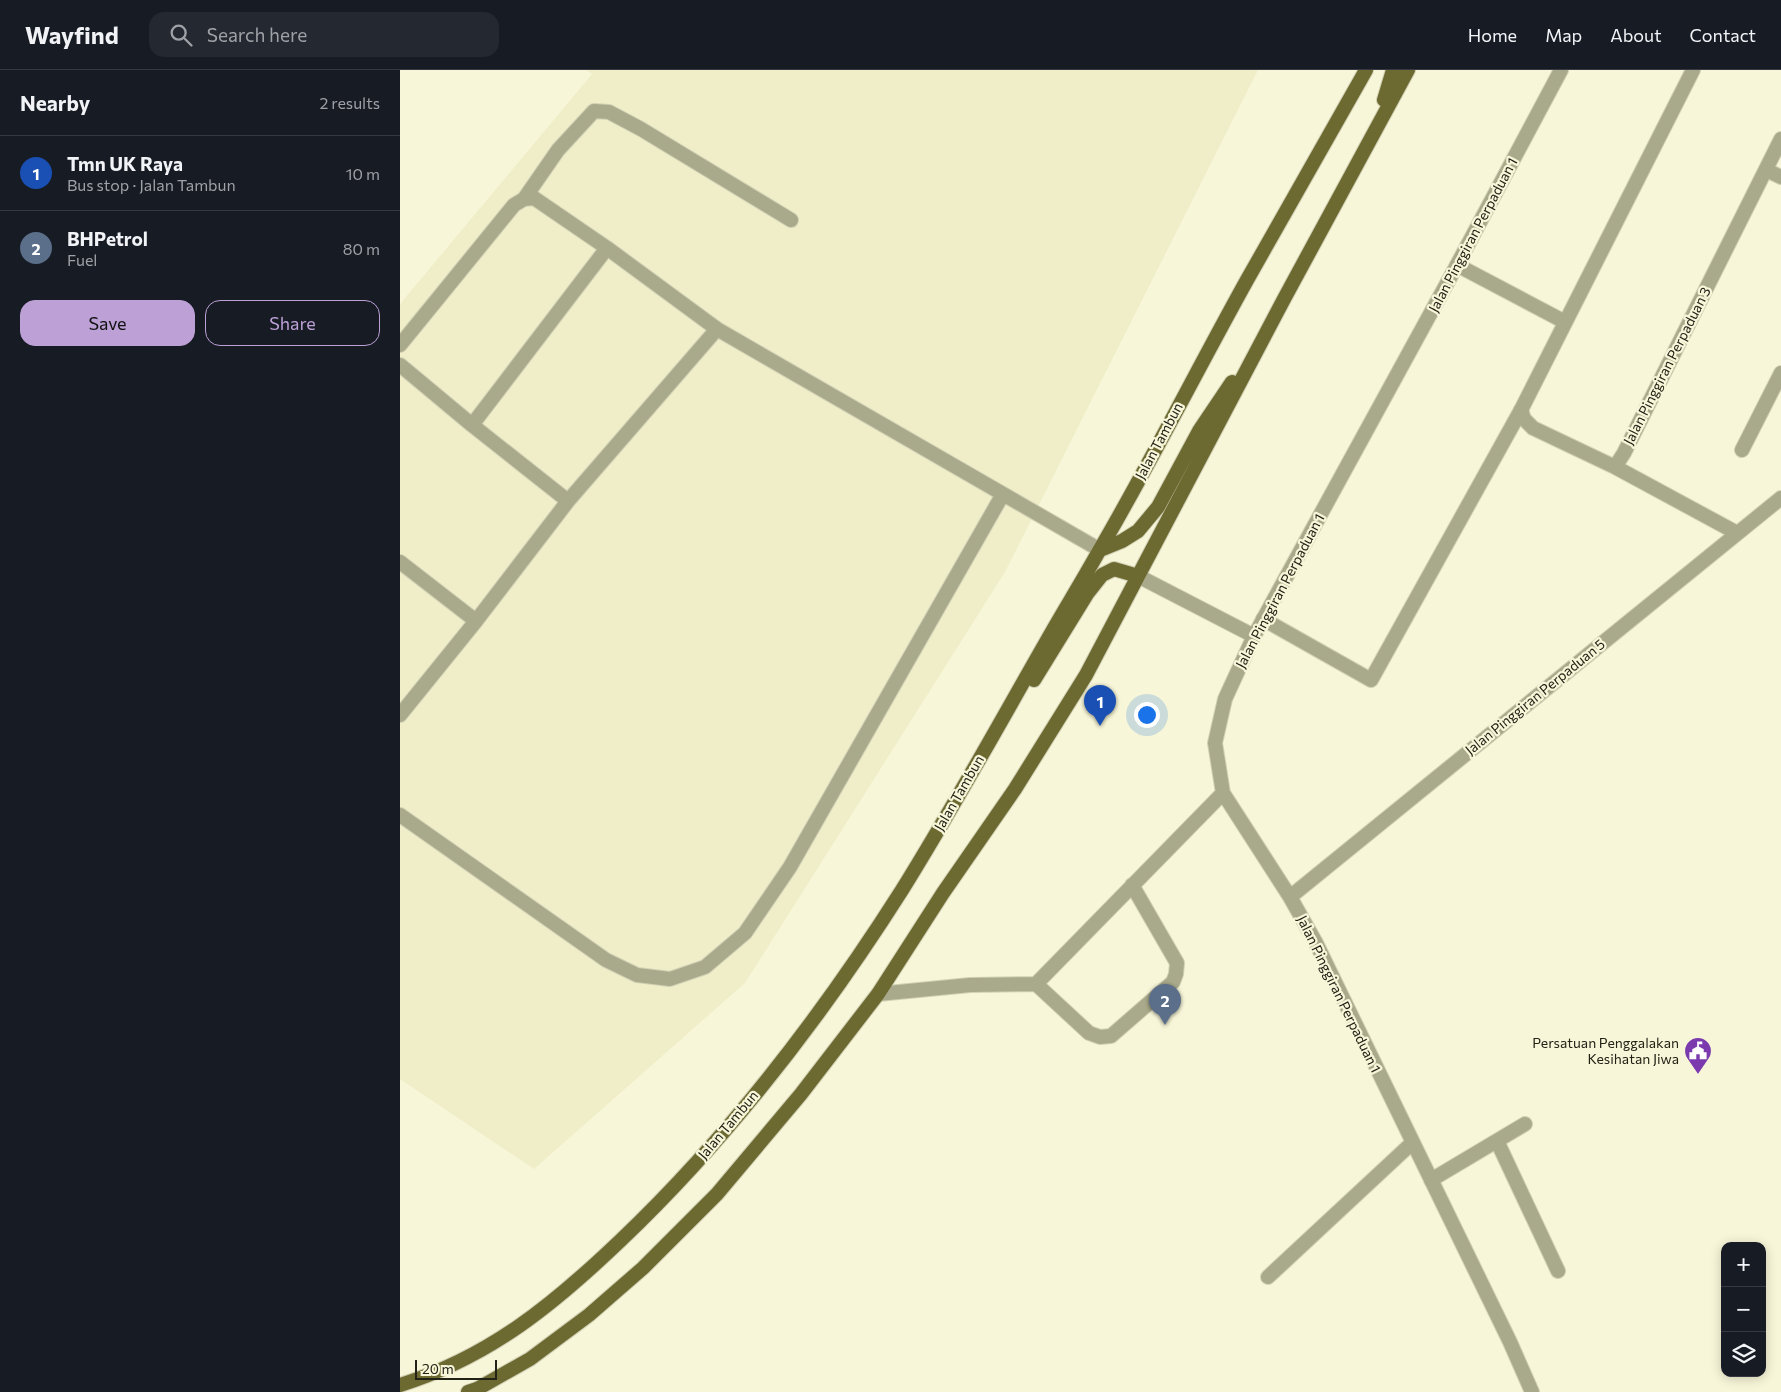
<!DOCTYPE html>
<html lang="en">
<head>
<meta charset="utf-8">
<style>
  :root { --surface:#171b24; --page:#242831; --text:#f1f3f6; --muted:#9ea1a6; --line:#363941; --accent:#bca0d6 }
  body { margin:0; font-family:Commissioner,sans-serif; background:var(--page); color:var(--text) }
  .controls { position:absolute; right:15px; bottom:15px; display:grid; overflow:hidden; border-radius:10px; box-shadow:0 2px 12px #0003 }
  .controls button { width:45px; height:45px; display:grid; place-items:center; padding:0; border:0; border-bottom:1px solid var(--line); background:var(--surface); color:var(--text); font:25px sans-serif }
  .scale { position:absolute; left:15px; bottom:12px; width:82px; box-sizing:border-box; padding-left:5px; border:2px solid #232217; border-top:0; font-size:14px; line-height:18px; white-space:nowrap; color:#232217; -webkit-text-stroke:4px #f7f6d8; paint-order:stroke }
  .you { position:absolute; left:746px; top:644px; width:18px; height:18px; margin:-12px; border:4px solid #fff; border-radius:50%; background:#1a73e8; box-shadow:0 0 0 8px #1a73e833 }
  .badge { display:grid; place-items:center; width:32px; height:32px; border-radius:50%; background:var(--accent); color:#fff; font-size:16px; font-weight:700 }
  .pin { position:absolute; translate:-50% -41px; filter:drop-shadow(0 1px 2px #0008) }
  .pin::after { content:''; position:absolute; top:26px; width:18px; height:15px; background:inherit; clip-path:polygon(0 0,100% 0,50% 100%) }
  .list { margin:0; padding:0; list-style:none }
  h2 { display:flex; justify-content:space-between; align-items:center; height:65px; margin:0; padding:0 20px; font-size:21px }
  h2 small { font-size:16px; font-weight:400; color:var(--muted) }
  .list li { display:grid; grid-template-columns:32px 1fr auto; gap:15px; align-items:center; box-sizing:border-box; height:75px; padding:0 20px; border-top:1px solid var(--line) }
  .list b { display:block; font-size:19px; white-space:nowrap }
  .list p { margin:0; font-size:16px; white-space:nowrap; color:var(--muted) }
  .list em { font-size:16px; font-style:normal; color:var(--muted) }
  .actions { display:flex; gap:10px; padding:15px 20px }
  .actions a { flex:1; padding:11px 0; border:1px solid var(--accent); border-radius:15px; text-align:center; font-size:18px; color:var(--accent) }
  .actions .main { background:var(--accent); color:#111 }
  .icon { flex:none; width:28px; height:28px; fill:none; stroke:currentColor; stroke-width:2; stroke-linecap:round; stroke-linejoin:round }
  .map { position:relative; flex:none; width:1381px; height:1322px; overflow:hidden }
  header { display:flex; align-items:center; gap:30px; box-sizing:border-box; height:70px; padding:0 25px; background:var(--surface); border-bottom:1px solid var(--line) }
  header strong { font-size:24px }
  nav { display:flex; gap:28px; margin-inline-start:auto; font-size:18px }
  .search { width:350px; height:45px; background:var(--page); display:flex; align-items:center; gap:12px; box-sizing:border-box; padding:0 18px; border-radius:15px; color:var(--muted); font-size:19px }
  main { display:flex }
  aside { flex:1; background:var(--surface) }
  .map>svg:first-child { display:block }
</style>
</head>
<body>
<header>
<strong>Wayfind</strong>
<div class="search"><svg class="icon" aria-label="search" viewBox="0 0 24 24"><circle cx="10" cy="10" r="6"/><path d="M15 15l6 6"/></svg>Search here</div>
<nav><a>Home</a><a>Map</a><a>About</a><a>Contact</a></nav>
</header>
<main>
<aside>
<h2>Nearby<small>2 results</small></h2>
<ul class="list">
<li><span class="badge" style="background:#1a4fb4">1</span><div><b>Tmn UK Raya</b><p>Bus stop · Jalan Tambun</p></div><em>10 m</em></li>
<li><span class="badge" style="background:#5c6f8a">2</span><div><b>BHPetrol</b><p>Fuel</p></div><em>80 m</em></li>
</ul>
<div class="actions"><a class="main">Save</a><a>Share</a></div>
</aside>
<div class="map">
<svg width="1381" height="1322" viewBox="0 0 1381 1322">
  <rect width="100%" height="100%" fill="#f7f6d8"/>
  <path fill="#efeec8" d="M186 0H858L605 502 345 913 134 1099 0 1009V234L192 4Z"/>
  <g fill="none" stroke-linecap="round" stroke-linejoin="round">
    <defs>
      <path id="service" d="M1366 100 1381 107
        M124 129 158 80 194 41 209 42 241 59 391 150
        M1057 195 1165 252
        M0 275 114 135 124 129 134 128 207 178 317 259 700 480
        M0 295 72 355 168 431
        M72 355 207 178
        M1342 380 1381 303
        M0 492 76 551
        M863 549 971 610 1121 340 1293 0
        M0 645 76 551 168 431 317 259
        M0 745 206 890 237 905 270 909 305 897 345 863 390 797 603 424
        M1097 1071 1158 1201
        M1031 1110 1125 1054"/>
      <path id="minor" d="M1121 340 1124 349 1133 358 1215 397
        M1337 463 1215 397 1224 383 1381 69
        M738 506 854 566
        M890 827 1381 428
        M636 914 823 723
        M478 924 570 915 636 914 689 963 700 967 711 966 773 912 776 904 777 893 732 815
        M868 1207 1012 1073
        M1132 1322 1110 1272 916 873 890 827 823 723 815 673 825 629 854 566 1057 195 1161 0"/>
      <path id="primary" d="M984 30 993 0
        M700 480 722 471 738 461 758 437 799 361 832 312
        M634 610 687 524 702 505 714 499 738 506
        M0 1315C90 1287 154 1234 221 1170 329 1067 422 946 502 820 555 735 603 647 653 560 668 534 684 508 699 481 751 392 797 300 847 210 886 140 926 70 966 0
        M68 1322 77 1319 130 1289 189 1245 243 1198 317 1124 401 1024 478 924 543 823 615 719 686 605 884 229 1008 0"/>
    </defs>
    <use href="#service" stroke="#d1d0b5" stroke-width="16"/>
    <use href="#minor" stroke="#d1d0b5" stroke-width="16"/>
    <use href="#primary" stroke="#d1d0b5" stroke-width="16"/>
    <use href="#service" stroke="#a9a98b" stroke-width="14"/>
    <use href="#minor" stroke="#a9a98b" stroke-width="14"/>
    <use href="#primary" stroke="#6d6a31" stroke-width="14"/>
  </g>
  <defs>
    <symbol id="civic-pin" viewBox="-11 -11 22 30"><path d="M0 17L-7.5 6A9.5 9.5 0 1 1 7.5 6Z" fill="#7c3aaf" stroke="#f7f6d8"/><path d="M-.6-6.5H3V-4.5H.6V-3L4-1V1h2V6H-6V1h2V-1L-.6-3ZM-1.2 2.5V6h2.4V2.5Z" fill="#fff"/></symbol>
  </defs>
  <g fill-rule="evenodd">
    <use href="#civic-pin" x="1282" y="965" width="32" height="43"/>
  </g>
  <g text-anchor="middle" stroke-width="4.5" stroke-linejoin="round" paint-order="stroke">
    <g font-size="14" fill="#232217" stroke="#f7f6d8">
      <text transform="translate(1073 165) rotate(-62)" y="5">Jalan Pinggiran Perpaduan 1</text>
      <text transform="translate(1267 296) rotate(-63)" y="5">Jalan Pinggiran Perpaduan 3</text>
      <text transform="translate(759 371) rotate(-62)" y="5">Jalan Tambun</text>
      <text transform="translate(880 521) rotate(-62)" y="5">Jalan Pinggiran Perpaduan 1</text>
      <text transform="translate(1135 627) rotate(-39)" y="5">Jalan Pinggiran Perpaduan 5</text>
      <text transform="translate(559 723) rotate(-60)" y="5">Jalan Tambun</text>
      <text transform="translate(939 924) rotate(64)" y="5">Jalan Pinggiran Perpaduan 1</text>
      <text transform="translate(328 1055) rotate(-50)" y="5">Jalan Tambun</text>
    </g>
    <g font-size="14" fill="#232217" stroke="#f7f6d8" text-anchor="end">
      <text x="1279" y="978">Persatuan Penggalakan<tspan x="1279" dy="16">Kesihatan Jiwa</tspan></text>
    </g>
  </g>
</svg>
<div class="controls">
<button>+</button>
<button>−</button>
<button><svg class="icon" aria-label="layers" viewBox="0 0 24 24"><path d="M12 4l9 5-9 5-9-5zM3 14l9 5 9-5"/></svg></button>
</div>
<div class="scale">20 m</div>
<div class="you"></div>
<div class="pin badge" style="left:700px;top:656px;background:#1a4fb4">1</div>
<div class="pin badge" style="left:765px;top:955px;background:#5c6f8a">2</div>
</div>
</main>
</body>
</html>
